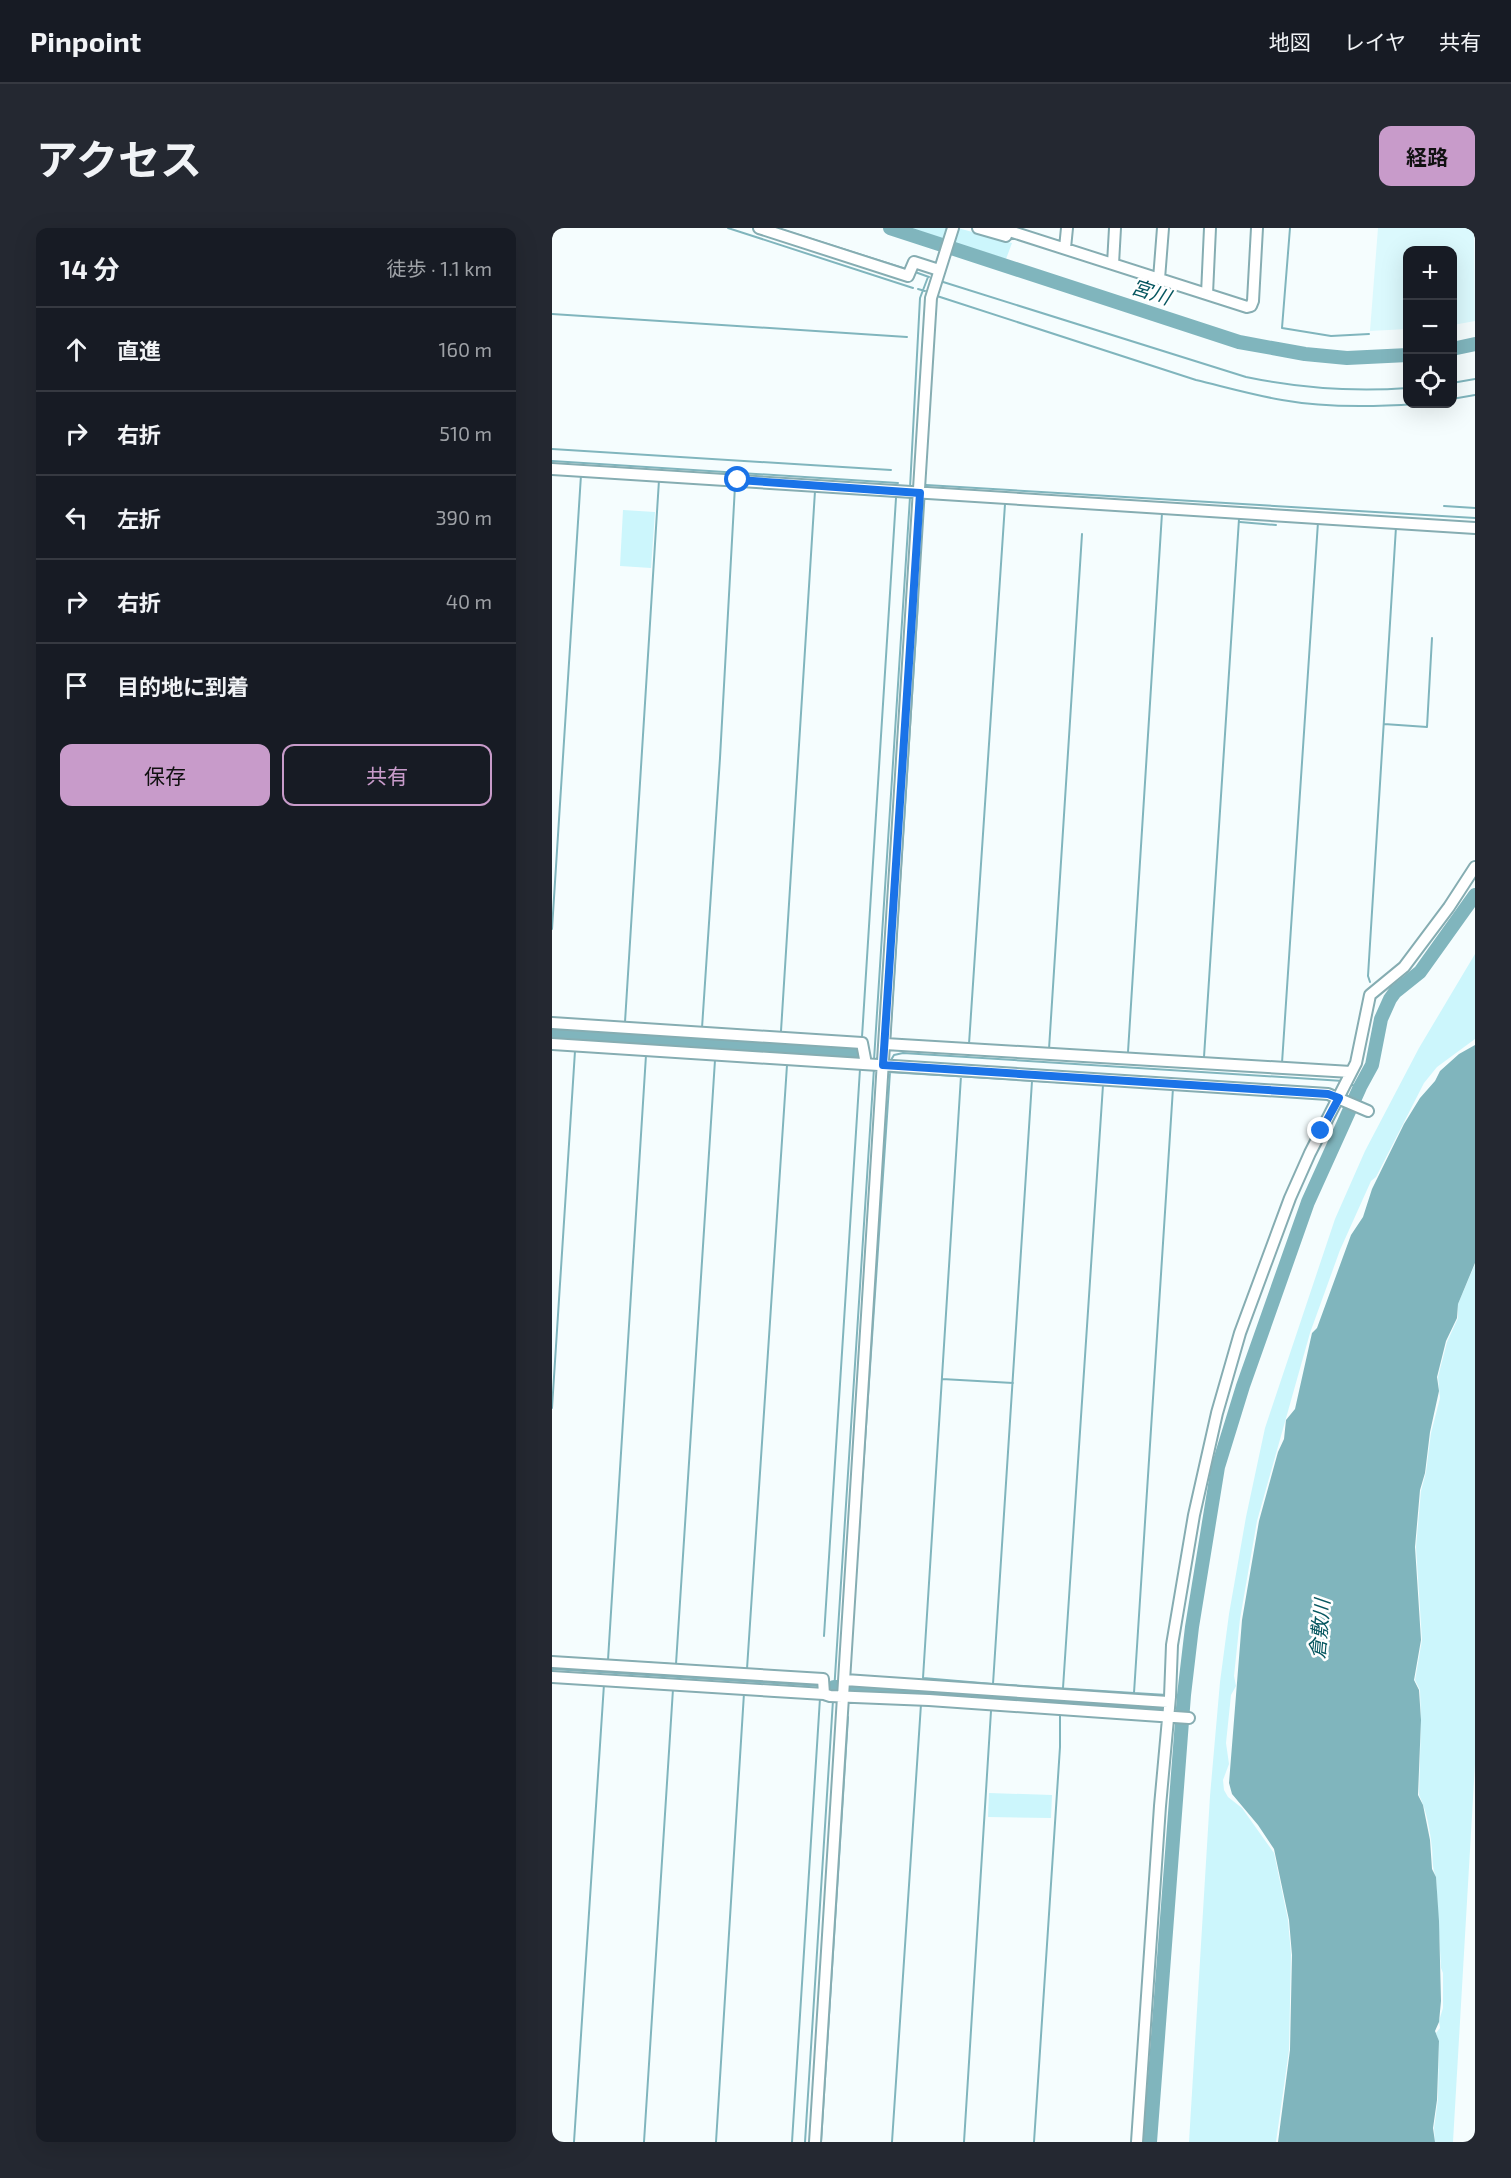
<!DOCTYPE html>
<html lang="ja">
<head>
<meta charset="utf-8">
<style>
  :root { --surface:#171b24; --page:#242831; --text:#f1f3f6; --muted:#9ea1a6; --line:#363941; --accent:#c89bca }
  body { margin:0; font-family:"Exo 2","Noto Sans JP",sans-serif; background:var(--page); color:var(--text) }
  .controls { position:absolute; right:18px; top:18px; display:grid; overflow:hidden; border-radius:12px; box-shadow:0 6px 24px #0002 }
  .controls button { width:54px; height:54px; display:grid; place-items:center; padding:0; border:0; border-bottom:2px solid var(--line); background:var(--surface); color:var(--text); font:30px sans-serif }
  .stop { position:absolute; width:18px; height:18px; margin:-14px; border:4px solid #1a73e8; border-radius:50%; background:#fff }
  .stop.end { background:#1a73e8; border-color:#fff; box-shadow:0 2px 6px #0008 }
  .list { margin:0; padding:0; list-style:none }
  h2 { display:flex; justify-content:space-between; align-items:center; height:78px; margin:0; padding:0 24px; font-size:26px }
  h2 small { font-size:20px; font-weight:400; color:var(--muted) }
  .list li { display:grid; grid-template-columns:39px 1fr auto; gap:18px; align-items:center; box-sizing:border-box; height:84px; padding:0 24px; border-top:2px solid var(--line) }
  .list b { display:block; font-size:22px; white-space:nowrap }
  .list em { font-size:20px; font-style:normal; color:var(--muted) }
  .actions { display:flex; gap:12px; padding:18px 24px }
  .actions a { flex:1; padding:14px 0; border:2px solid var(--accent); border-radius:12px; text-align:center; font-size:21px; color:var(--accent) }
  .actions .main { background:var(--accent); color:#111 }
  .icon { flex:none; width:33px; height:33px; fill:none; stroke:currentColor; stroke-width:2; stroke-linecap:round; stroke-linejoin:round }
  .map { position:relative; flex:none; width:923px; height:1914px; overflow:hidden; border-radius:12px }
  header { display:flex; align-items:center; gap:36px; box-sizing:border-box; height:84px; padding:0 30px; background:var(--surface); border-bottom:2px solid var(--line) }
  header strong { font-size:28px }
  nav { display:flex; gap:33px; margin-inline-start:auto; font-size:21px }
  .intro { display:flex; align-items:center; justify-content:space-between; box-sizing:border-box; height:144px; padding:0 36px }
  h1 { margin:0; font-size:42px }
  .button { padding:15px 27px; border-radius:12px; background:var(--accent); color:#111; font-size:21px; font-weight:700 }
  main { display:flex; gap:36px; padding:0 36px }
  aside { flex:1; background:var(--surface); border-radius:12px; box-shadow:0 6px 24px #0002 }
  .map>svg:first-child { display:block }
</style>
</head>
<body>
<header>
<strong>Pinpoint</strong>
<nav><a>地図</a><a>レイヤ</a><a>共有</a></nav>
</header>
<div class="intro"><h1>アクセス</h1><a class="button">経路</a></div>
<main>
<aside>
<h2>14 分<small>徒歩 · 1.1 km</small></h2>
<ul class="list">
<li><svg class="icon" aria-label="ahead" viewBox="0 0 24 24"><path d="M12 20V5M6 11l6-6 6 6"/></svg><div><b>直進</b></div><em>160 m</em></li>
<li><svg class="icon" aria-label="right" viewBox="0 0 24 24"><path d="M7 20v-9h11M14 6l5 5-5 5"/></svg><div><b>右折</b></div><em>510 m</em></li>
<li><svg class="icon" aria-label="left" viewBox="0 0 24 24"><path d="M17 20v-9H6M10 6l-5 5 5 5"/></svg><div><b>左折</b></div><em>390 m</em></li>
<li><svg class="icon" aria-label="right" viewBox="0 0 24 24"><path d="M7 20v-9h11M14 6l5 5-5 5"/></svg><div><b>右折</b></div><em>40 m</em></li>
<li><svg class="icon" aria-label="arrive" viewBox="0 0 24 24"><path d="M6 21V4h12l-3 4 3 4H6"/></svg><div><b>目的地に到着</b></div></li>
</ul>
<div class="actions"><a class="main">保存</a><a>共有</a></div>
</aside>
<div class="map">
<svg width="923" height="1914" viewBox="0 0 923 1914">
  <rect width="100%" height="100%" fill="#f5fdfe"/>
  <path fill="#dbf9fd" d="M826 0H922L923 93 901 97 900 22H856L855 101 818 103Z"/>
  <path fill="#ccf6fc" d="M357 0H406L460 15 454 31Z
    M71 282 103 284 99 340 68 338Z
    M923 726V811L885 839 872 855 824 949 819 953 788 1022 758 1105 705 1293 688 1391 682 1448 684 1458 679 1467 674 1515 677 1536 671 1552 672 1562 676 1569 690 1580 722 1625 736 1692 739 1726 737 1822 724 1914H637L658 1568 668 1454 677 1386 694 1289 713 1200 783 991 813 923 867 820Z
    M923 1036V1536L901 1914H883L882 1900 886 1871 887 1814 884 1805 888 1800 887 1793 891 1780V1745L889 1740 884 1649C880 1640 881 1631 880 1620 878 1603 875 1583 867 1567L869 1492 868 1462 863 1452 870 1412 864 1319 869 1263 874 1244 879 1205 888 1170 886 1149 895 1114 906 1090V1076Z
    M437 1565 500 1567 499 1590 436 1589Z"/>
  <path fill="#80b5bd" d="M923 817V1035L906 1076 905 1090 894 1113 885 1149 887 1163 878 1204 873 1245 868 1262 863 1319 869 1412 862 1452 867 1462 869 1492 866 1567 871 1577 878 1612 880 1641 884 1649 887 1693 889 1773 887 1794 883 1803 887 1813 885 1872 881 1900 883 1914H726L738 1822 740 1727 737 1692 722 1621 706 1597 680 1566 677 1555 690 1392 707 1293 726 1224 732 1211 734 1192 743 1181 760 1105 765 1100 799 1007 811 989 820 961 852 896 868 870 883 853 888 843 907 826Z"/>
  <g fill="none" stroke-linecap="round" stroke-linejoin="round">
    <path stroke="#80b5bd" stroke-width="2" d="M176 0 361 60
      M225 0 354 41
      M738 0 730 100 779 108 817 106
      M363 44 377 49
      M388 53 694 149C747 160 801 164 856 160
      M366 61 373 63
      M385 68 644 152C673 159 701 167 730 172 774 180 820 179 864 176
      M0 86 355 109
      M900 155 923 151
      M900 171 923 167
      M0 221 339 242
      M0 233 346 255
      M374 257 923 290
      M358 260 368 70 376 49
      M892 278 923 280
      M688 294 724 297
      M832 496 875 499 880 410
      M0 701 29 247
      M818 754 816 748 844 299
      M830 775 834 779
      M73 794 107 252
      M150 800 168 530 183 258
      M229 803 263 263
      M72 807 73 805
      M310 809 344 270
      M338 811 366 374
      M417 816 453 276
      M228 817V815
      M0 821 16 822
      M497 821 530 306
      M43 824 309 841
      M576 824 610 285
      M652 829 687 291
      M322 832 358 269
      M339 832 342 827 351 825 791 853
      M730 835 766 294
      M336 844 519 855
      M409 848 371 1450 441 1456
      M480 853 441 1456 582 1465
      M796 856 808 859
      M390 1151 461 1155
      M0 1180 23 823
      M304 1346 338 844
      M272 1408 308 841
      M0 1429 46 1432
      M56 1432 94 827
      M69 1433 135 1437
      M124 1436 163 832
      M0 1441 268 1458
      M195 1441 235 837
      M511 1460 551 857
      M299 1463V1460
      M282 1464 322 840
      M615 1467 582 1465 621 860
      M620 1467H632
      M22 1914 52 1456
      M92 1914 121 1461
      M164 1914 192 1465
      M240 1914 268 1470
      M253 1914 281 1472
      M269 1914 296 1489
      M340 1914 369 1476
      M412 1914 439 1483
      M482 1914 508 1519V1485"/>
    <path stroke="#80b5bd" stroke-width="14" d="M338 0 687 114 753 126 795 130 856 127
      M900 121 923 116
      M0 803 308 823
      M282 1459H286
      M296 1460 612 1480
      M598 1914 632 1467 640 1399 666 1239 691 1158 756 974 808 859 820 837 829 791 838 771 843 764 868 744 923 667"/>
    <defs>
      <path id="minor" d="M207 0 356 48 362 34 387 42
        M426 0 454 8
        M448 0 695 79 699 78 701 73 705 0
        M513 20 515 0
        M561 36 563 0
        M607 51 611 0
        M655 66 658 0
        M0 241 923 300
        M0 795 310 815 314 836
        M0 816 776 866 816 883
        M333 816 799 844
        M0 1434 271 1451 272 1466
        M0 1449 272 1466 278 1468 377 1472 637 1490
        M293 1452 616 1474
        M263 1914 379 70 401 0
        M585 1914 608 1578 618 1469 620 1417 642 1287 665 1185 688 1105 738 970 758 925 804 835 818 767 852 739 897 679 923 639"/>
    </defs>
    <use href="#minor" stroke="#86adb2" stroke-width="14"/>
    <use href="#minor" stroke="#fff" stroke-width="10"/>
  </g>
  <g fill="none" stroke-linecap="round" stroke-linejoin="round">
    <path stroke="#1a73e8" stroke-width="8" d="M186 252 368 265 331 837 776 866 787 870 769 903"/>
  </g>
  <g text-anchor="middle" stroke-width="5" stroke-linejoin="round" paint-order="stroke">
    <g font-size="20" font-style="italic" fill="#075760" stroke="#fff">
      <text transform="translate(599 64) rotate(18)" y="7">宮川</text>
      <text transform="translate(768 1401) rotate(-85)" y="7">倉敷川</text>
    </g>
  </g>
</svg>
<div class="controls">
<button>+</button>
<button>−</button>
<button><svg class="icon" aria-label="locate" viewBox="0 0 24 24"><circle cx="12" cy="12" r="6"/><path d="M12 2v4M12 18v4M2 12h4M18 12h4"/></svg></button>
</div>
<div class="stop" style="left:186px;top:252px"></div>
<div class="stop end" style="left:769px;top:903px"></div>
</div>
</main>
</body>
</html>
